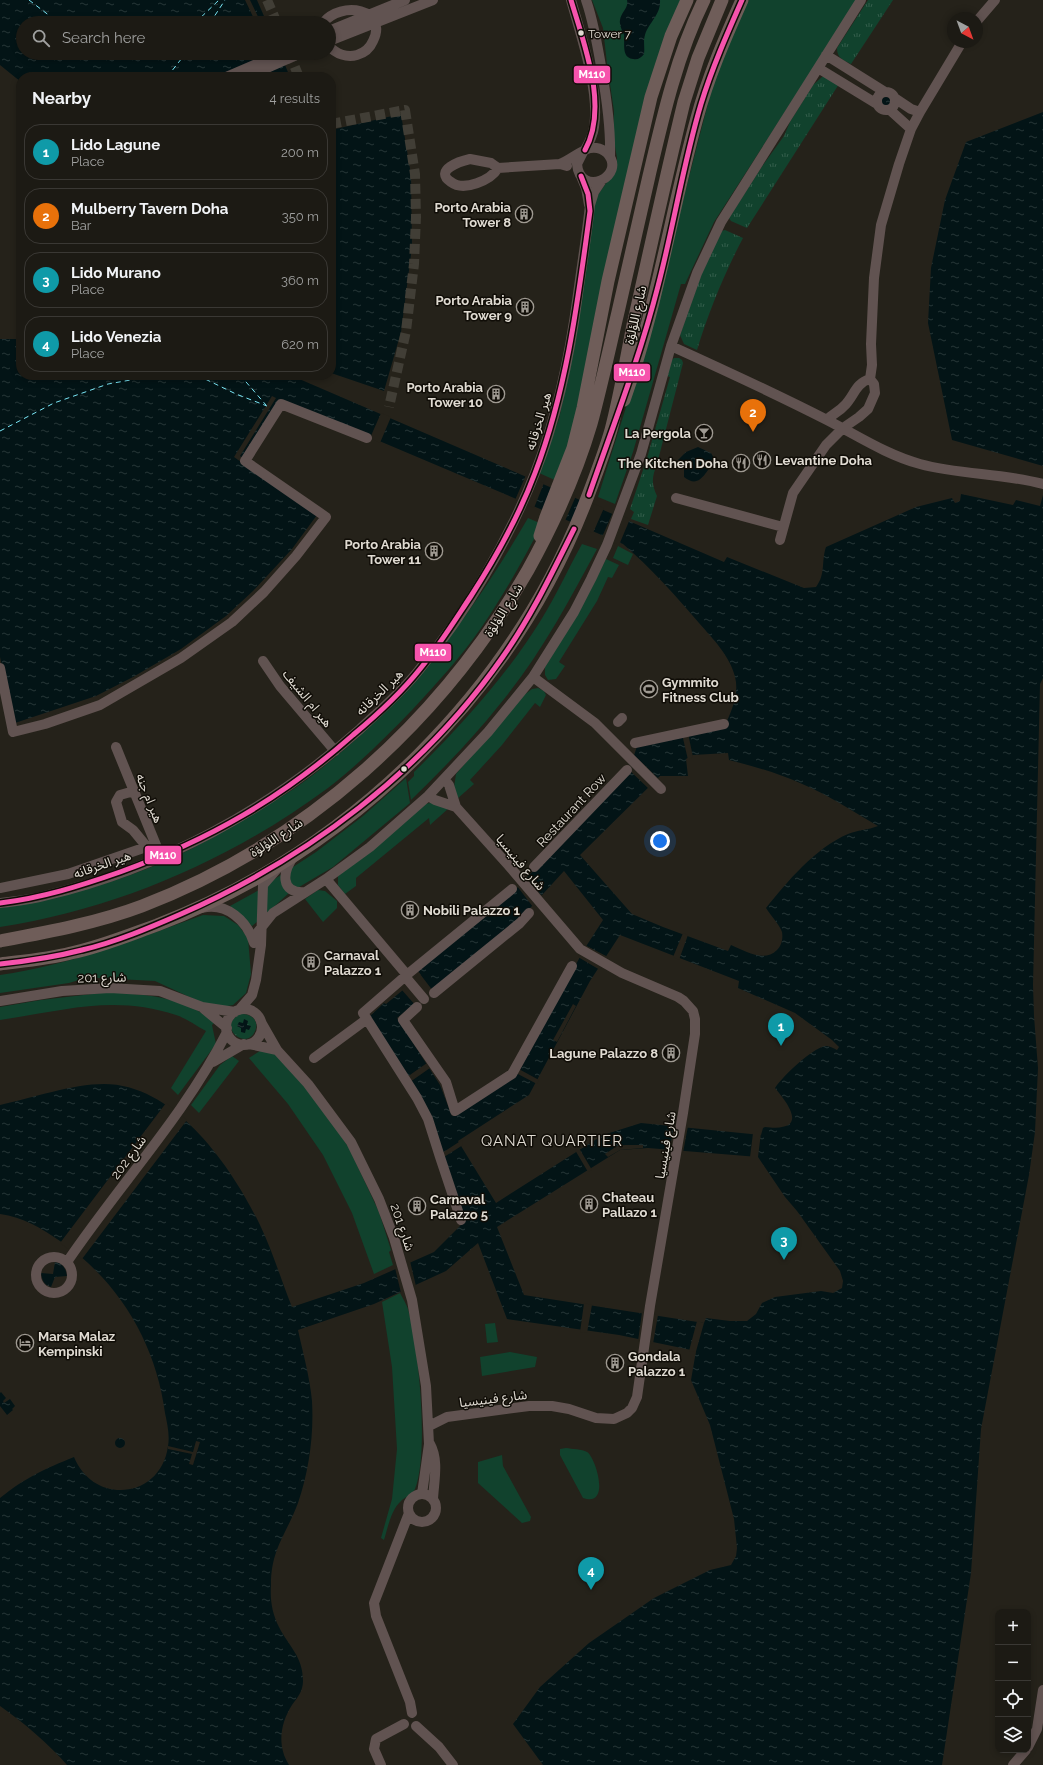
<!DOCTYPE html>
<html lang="en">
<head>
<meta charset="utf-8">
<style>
  :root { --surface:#1c1a14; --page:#292722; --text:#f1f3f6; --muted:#a0a1a0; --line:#3a3834; --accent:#9f9a92 }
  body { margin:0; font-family:Raleway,"Noto Sans Arabic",sans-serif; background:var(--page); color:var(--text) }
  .controls { position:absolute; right:12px; bottom:12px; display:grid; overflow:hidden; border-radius:8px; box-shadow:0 2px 6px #0003 }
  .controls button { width:36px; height:36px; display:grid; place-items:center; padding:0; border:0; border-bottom:1px solid var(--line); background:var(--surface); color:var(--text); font:20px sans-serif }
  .compass { position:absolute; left:947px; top:12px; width:36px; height:36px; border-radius:50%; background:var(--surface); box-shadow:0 2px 6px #0003; rotate:139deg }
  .you { position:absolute; left:660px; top:841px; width:14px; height:14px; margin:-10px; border:3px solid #fff; border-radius:50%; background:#1a73e8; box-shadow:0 0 0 6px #1a73e833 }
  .badge { display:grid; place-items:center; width:26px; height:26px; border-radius:50%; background:var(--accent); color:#fff; font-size:13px; font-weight:700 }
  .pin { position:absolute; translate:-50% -33px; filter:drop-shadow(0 1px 2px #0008) }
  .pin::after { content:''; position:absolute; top:21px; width:14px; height:12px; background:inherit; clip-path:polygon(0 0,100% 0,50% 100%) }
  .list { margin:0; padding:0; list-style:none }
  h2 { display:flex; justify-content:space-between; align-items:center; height:52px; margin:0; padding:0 16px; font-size:17px }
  h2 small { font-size:13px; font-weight:400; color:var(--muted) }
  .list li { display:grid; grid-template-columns:26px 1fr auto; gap:12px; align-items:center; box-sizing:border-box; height:56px; margin:0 8px 8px; padding:0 8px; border:1px solid var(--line); border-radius:16px }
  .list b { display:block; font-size:15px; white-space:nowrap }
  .list p { margin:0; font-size:13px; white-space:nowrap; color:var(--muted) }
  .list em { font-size:13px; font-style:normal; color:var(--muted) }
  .icon { flex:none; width:22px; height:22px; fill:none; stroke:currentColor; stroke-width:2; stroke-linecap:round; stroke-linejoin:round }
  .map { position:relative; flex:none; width:1043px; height:1765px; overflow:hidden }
  .search { position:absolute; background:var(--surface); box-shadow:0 2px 6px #0003; left:16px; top:16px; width:320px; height:44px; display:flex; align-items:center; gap:10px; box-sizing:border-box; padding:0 14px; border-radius:22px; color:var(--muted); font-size:15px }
  .panel { position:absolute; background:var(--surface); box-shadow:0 2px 6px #0003; left:16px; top:72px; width:320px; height:308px; border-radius:16px }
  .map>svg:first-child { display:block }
</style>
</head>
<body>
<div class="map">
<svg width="1043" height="1765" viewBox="0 0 1043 1765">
  <defs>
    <pattern id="grass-tufts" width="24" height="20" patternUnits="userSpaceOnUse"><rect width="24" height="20" fill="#11422d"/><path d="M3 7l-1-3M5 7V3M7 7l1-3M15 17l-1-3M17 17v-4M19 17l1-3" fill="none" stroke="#335d4b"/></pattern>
    <pattern id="water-ripples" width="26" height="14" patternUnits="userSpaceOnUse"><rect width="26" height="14" fill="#031416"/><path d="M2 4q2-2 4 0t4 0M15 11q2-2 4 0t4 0" fill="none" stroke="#273637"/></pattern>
  </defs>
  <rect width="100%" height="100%" fill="#25221a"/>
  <path fill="url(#grass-tufts)" d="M868 0H893L851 64C843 60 837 58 837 48Z
    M822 77H825L839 84 747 228 731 221 729 218 761 168 784 136 790 122 813 85Z
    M725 230 743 238C724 274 709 311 697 350L684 344 680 335 701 275 722 231Z
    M674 358H679L682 360 683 363 657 464C652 477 651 483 657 496L648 525 631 519 634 512 630 509 647 458 670 377 667 376 671 361Z
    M240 1014C250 1013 260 1020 255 1031 246 1052 216 1026 240 1014Z"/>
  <path fill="#11422d" d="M592 0H683L673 21 573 429 557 481 539 473 559 419 575 344 595 199 616 169 617 158 613 135 614 111 607 64 603 28Z
    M749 0H857L714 222 685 284H681L633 452 615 504 598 497 647 340 714 80 735 26Z
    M528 518 542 524C523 560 504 595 481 628 461 657 437 683 413 709 386 737 359 764 328 788 232 859 118 909 0 927V908C32 902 65 896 97 886 130 876 164 863 195 847 211 839 227 828 242 819 261 808 281 798 298 786 398 714 467 623 528 518Z
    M582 544 597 549C568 603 539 657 500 704 473 738 442 770 411 800L408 782 414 776V772C460 727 507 675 541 620 556 596 568 569 582 544Z
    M618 546 633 554 628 565 613 558Z
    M606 559 619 565 612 578 608 577 597 601 559 662 565 666 556 679 548 680 545 675V667L580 610Z
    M538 688 544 691 546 695 540 707 535 703 502 745 470 780 474 784 457 799 453 794 456 774 524 695 532 689Z
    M406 778 410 803 333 867 289 893 266 914 267 884 316 852 363 816Z
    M436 802 449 808 430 825 429 818 356 878V886L345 894 338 885V876L424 804Z
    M259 890 258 921 252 926 230 906Z
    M318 890 325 891 337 901V908L323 922 305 899Z
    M203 915 224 916 238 925 248 938 251 974 246 993 233 1005 222 1007 209 1006 155 981 98 978 92 976 69 983 0 993V975C70 965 137 939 203 915Z
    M109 992C145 995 187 996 214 1023L212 1025 216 1044 178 1095 171 1088 206 1031C196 1026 186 1018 176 1015 114 994 62 1011 0 1020V1007L41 1000Z
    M263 1049 277 1053 315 1096 349 1148 379 1212 391 1250 389 1252 393 1265 374 1274 352 1213 323 1155 288 1104 249 1058Z
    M232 1056 239 1061 199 1113 191 1105 220 1065Z
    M400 1293C403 1299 408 1306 409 1313 419 1350 429 1454 415 1489 412 1495 405 1497 401 1501 391 1510 388 1527 384 1540L381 1538 392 1499 397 1449 392 1367 382 1302Z
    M495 1323 498 1342 487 1343 485 1324Z
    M510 1352 537 1357 535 1367 482 1376 480 1357Z
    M566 1448C572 1449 582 1449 587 1452 595 1456 612 1508 583 1498L560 1455V1449Z
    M502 1455 503 1466 531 1517 530 1521 522 1523 478 1483V1462Z"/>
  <path fill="url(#water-ripples)" fill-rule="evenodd" d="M0 0H257L267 23H23V53H280L290 77H21V82L0 65Z
    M627 0H660C661 15 649 22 645 35 643 41 645 48 644 54 641 58 638 60 633 59 621 58 625 43 624 35 622 30 619 25 620 20 621 12 629 8 627 0Z
    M881 102a5 5 0 1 1 10 0a5 5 0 1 1-10 0Z
    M1043 112V466L952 440 928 323 931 268 945 200 966 142Z
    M401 114 411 175 412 247 401 332 384 391 331 373V130Z
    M0 339H21V375H290L724 562 727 557 804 588 816 587C826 574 821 561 826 547L916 507 952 498 955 503 960 501 961 494 1013 505 1016 500 1040 506 1043 495V678L1040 684 1033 985 1034 1016 1038 1068 1035 1132 1029 1175 981 1429 971 1573 942 1765H543L513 1724 540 1687 589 1643 654 1598 710 1570 731 1565 736 1556 737 1548 734 1519 710 1425 691 1380 696 1351 619 1335 507 1319 478 1243 446 1271 374 1304 298 1330C303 1353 310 1378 312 1401 314 1435 309 1471 298 1503 286 1535 271 1549 271 1585 270 1600 272 1613 279 1627 289 1647 303 1656 303 1681 303 1691 298 1697 292 1705 280 1724 277 1746 289 1765H67C48 1743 24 1723 0 1706V1498C25 1478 44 1469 74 1457 94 1506 161 1499 168 1446 170 1435 167 1423 165 1413 156 1343 118 1280 60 1241 41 1228 23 1217 0 1214V1105C32 1098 72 1084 104 1084 175 1084 232 1167 260 1225 273 1252 281 1280 292 1307L364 1283 434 1252 466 1220 441 1150 368 1018 384 1003 386 1004 421 975 418 971 517 888 630 768 638 743 727 721C733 707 739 692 735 677 730 656 713 639 699 623 675 595 651 568 623 544L280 399 243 458 317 515 292 549 253 591 226 616 181 649 133 677 96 696 15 723 0 657ZM728 753 729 760C753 766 777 773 800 783 827 794 852 811 878 826 868 830 857 830 848 834 815 848 787 882 766 908 771 916 779 924 782 932 783 938 782 945 777 950 764 963 746 951 731 945L728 951 663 927 632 914 580 855 660 776H688L686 759 693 755ZM564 871 603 920 585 948 514 1076 452 1116 440 1085 397 1018 521 918ZM620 935 739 981 738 988 795 1013 832 1040 839 1047 837 1050C833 1048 830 1046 825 1046 811 1049 783 1076 775 1088 792 1108 807 1132 765 1127L763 1128 761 1135 641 1123 603 1135 496 1203 458 1141 529 1095 590 981ZM648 1148 758 1157 785 1197 797 1211 840 1271 843 1281 842 1288 833 1293 821 1291 775 1297 762 1303 756 1314 747 1321H730L706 1318 704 1323 524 1295 497 1227 620 1150Z
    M698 447 711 453 715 460C706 471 700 490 684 477V464L678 460 686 452Z
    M244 1019 248 1021 247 1025 251 1026 249 1030 246 1029 245 1033 241 1032V1028L237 1026 239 1022 243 1023Z
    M55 1262C62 1263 66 1268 67 1276L55 1277 51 1287C44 1285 42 1280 41 1273L53 1274Z
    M1 1392 6 1398 3 1401 4 1403 10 1399 15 1406 12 1409 13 1410 7 1415 0 1406V1393Z
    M115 1443a5 5 0 1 1 10 0a5 5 0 1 1-10 0Z"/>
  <path fill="#25221a" d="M245 0H250L261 23H256Z
    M272 396 276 398 240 456 243 458 241 462 234 457Z
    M381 413 391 417 380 443 370 438Z
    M526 475 544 483 534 508 515 500Z
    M553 487 576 496 565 521 543 512Z
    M581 499 604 508 593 533 571 524Z
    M613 512 630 519 619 545 602 537Z
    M688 733 693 757 688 760 682 734Z
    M632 753 659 779 649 789 627 768Z
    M525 876 543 897 533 907 517 886Z
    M683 933 688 935 679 960 673 957Z
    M585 945 608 957 600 970 578 957Z
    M417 970 433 991 416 1006 401 989 418 975Z
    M573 1004 576 1006 557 1042 553 1040Z
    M427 1063 430 1068 410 1082 407 1077Z
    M517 1068 539 1080 537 1084 514 1072Z
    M166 1103 187 1120 82 1259 60 1243Z
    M674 1125 688 1126 683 1153 669 1152Z
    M753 1133H761L758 1157H750Z
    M462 1140 463 1145 444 1157 442 1153Z
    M625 1145H643V1148L620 1150 608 1157 605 1154 617 1146Z
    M579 1148 592 1170 588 1172 575 1150Z
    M410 1261 416 1286 401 1293 395 1268Z
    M584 1303 592 1305 587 1333 580 1332Z
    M642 1312 658 1315 653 1344 638 1341Z
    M697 1321 704 1323 695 1355H694V1352L689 1351Z
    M196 1441 200 1442 193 1465 189 1464 192 1454 168 1449V1446L193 1452Z"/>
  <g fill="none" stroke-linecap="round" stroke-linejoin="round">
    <path stroke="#7be9f9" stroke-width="1" stroke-dasharray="5 4" stroke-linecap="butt" d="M29 0 59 23
      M195 23 219 0
      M210 23 225 0
      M117 53 123 55 141 53
      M167 77 186 53
      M170 375 203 378 236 394 267 406
      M240 375 266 405
      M0 431 54 403 108 384 159 375"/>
    <path stroke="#413e36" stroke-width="10" stroke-dasharray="10 5" stroke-linecap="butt" d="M267 0 277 23
      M289 53 299 77
      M331 124 405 110 415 174 416 217 414 264 406 331 389 407"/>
    <path stroke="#615351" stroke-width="10" d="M571 0C581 36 600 91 594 127 593 136 589 143 585 150
      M586 0C594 23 598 48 602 72 607 101 611 128 610 157
      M977 21 995 0
      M323 23C341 0 389 9 373 41 370 48 364 53 357 55 347 58 336 54 329 46
      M329 31 405 0
      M329 41 433 0
      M826 55 885 92
      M818 68 877 104
      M226 77 282 53
      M247 77 301 53
      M877 101a9 9 0 1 1 18 0a9 9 0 1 1-18 0Z
      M896 99 911 109 920 112
      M890 110 911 129
      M470 159 491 163 498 168C491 180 464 192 451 182 433 170 461 161 470 159Z
      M560 164C570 160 580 151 590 148 596 147 603 149 607 153 628 176 580 199 577 164L583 152
      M498 168 560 164 567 166
      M581 176 586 188 589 205
      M671 346C724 370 776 394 827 420 858 436 887 455 920 464 960 475 1003 473 1043 484
      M827 420C833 413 839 412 844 406 854 397 855 383 870 379
      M676 498 783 527
      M780 540 793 493 826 445 843 428 859 417 868 409 875 393 874 384 870 379 872 365 871 344 874 278 881 225 899 164 911 129 920 112 962 42
      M263 661 280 686 335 751
      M0 668 13 732 45 724 100 705 181 658 232 622 264 592 296 556 326 517 245 461 281 404 367 438
      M533 677 595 723 661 789
      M618 722 622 718
      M635 743 724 724
      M116 747 158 850
      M445 780 449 785 456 807
      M134 791 120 795 116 802 122 822 133 830 147 847
      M428 796 435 800 456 807 509 866 580 949 622 973 678 997 684 1001 693 1011 695 1019V1034L683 1113 650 1306 637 1397 632 1408 627 1413 614 1419 596 1418 569 1409 552 1406H529L447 1417 429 1426
      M295 855C282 869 279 895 306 892
      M534 867 627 770
      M326 879 407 975
      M0 888 68 874 155 844
      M0 903C15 901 30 900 44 896 162 868 269 810 359 730 379 711 402 692 419 670 466 613 508 542 535 473 558 415 570 355 578 294 582 264 587 234 590 205L594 192 602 180
      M202 908C227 902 247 921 254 943
      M253 938 273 913 326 879 370 847 428 796 488 732 533 677 574 612 591 579 607 545 641 454 671 346 697 273 721 222 861 0
      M408 980 424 999
      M434 993 520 923 529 913
      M0 1001 62 991 110 988 160 991 202 1007 235 1012
      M417 1007 403 1020 446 1082 455 1111 512 1074 572 966
      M204 1009 227 1028
      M226 1027a18 18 0 1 1 36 0a18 18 0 1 1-36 0Z
      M239 1010 252 995 256 980 261 945 263 885 277 869
      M261 1022 277 1050 308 1084 351 1142 379 1199 394 1238 412 1300 426 1386 429 1444 422 1494
      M249 1044 277 1050
      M314 1058 367 1019
      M213 1062 244 1044
      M461 1220 440 1157 428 1119 417 1098 363 1013 409 973 512 889
      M36 1275a18 18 0 1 1 36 0a18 18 0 1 1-36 0Z
      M67 1262C119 1185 185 1115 227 1032
      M430 1444C439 1460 434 1481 433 1499
      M408 1508a14 14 0 1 1 28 0a14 14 0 1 1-28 0Z
      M409 1513 374 1603 376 1616 410 1702 412 1713
      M416 1726 439 1747 453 1765
      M1028 1747 1037 1729 1043 1690
      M381 1765 374 1749 376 1739 404 1724
      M1013 1765 1026 1750"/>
    <path stroke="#6f5d59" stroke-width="13" d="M624 400C657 308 671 212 697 118 708 77 725 38 742 0
      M540 536 546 517 573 448 583 408 608 281 651 97 671 36 687 0
      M0 941C48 932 97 923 142 906 306 843 441 721 528 570 554 523 576 475 591 424 601 387 609 350 618 312 628 267 639 221 649 176 663 116 677 55 704 0
      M0 964C24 961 48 959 71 953 100 947 129 935 157 925 353 850 515 690 589 493 597 472 605 451 611 430 620 396 626 360 633 325 650 250 666 176 684 102L698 58 722 0"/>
    <defs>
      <path id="bus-1" d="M571 0C584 44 609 107 585 150
        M589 495C613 426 640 357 658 286 674 225 683 164 701 104 712 68 727 34 742 0
        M0 903C42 898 80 886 120 872 209 840 282 798 353 735 377 715 401 693 420 669 439 646 455 620 471 596 496 557 519 516 535 473 567 389 578 300 590 211L588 194 581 176
        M0 964C28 961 55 957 82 950 116 942 149 928 181 914 308 858 423 771 502 658 531 617 552 573 574 529"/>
    </defs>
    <use href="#bus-1" stroke="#100d07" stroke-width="8"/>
    <use href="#bus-1" stroke="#f653ac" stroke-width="5"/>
  </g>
  <defs>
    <symbol id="building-ring" viewBox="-11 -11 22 22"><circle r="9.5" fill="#100d07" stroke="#9f9a92" stroke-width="1.5"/><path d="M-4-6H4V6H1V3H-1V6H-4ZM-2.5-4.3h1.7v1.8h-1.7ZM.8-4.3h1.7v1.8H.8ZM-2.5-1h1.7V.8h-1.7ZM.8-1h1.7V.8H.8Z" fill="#9f9a92"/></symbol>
    <symbol id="bar-ring" viewBox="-11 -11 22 22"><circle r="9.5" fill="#100d07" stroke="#9f9a92" stroke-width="1.5"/><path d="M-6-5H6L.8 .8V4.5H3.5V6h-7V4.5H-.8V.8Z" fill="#9f9a92"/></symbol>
    <symbol id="restaurant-ring" viewBox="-11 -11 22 22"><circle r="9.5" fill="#100d07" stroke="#9f9a92" stroke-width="1.5"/><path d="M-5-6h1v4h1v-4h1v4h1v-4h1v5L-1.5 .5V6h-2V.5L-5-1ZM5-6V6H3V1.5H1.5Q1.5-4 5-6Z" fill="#9f9a92"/></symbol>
    <symbol id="stadium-ring" viewBox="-11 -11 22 22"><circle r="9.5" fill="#100d07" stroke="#9f9a92" stroke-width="1.5"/><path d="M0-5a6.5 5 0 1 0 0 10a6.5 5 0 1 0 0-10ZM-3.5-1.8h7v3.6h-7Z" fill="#9f9a92"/></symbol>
    <symbol id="hotel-ring" viewBox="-11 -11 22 22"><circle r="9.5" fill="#100d07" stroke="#9f9a92" stroke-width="1.5"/><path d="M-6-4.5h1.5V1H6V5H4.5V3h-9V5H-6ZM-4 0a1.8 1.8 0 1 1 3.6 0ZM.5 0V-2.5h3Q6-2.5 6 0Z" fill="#9f9a92"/></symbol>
  </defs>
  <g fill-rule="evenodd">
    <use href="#building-ring" x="514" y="204" width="20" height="20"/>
    <use href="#building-ring" x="515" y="297" width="20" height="20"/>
    <use href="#building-ring" x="486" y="384" width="20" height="20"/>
    <use href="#bar-ring" x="694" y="423" width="20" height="20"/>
    <use href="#restaurant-ring" x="752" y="450" width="20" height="20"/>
    <use href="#restaurant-ring" x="731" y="453" width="20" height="20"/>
    <use href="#building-ring" x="424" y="541" width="20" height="20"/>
    <use href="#stadium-ring" x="639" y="679" width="20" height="20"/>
    <use href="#building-ring" x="400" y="900" width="20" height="20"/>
    <use href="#building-ring" x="301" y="952" width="20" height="20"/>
    <use href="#building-ring" x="661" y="1043" width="20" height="20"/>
    <use href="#building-ring" x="579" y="1194" width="20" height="20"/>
    <use href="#building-ring" x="407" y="1196" width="20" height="20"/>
    <use href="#hotel-ring" x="15" y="1333" width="20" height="20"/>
    <use href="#building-ring" x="605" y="1353" width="20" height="20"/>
  </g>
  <g fill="#e0dbd2" stroke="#100d07" stroke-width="1.5">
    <circle cx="581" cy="33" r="3.5"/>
    <circle cx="404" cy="769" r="3.5"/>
  </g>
  <g text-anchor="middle" stroke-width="3" stroke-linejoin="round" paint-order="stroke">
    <g font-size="12" fill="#e0dbd2" stroke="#100d07" text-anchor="start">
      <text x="588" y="38">Tower 7</text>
    </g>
    <g font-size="13" font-weight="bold" fill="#e0dbd2" stroke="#100d07" text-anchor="start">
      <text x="511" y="212" text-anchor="end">Porto Arabia<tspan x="511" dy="15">Tower 8</tspan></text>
      <text x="512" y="305" text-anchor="end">Porto Arabia<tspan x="512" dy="15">Tower 9</tspan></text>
      <text x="483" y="392" text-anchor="end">Porto Arabia<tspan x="483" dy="15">Tower 10</tspan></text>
      <text x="691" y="438" text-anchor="end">La Pergola</text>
      <text x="775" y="465">Levantine Doha</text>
      <text x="728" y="468" text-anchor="end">The Kitchen Doha</text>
      <text x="421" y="549" text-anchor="end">Porto Arabia<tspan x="421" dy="15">Tower 11</tspan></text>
      <text x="662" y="687">Gymmito<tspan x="662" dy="15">Fitness Club</tspan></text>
      <text x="423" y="915">Nobili Palazzo 1</text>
      <text x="324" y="960">Carnaval<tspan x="324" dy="15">Palazzo 1</tspan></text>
      <text x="658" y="1058" text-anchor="end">Lagune Palazzo 8</text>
      <text x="602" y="1202">Chateau<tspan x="602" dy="15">Pallazo 1</tspan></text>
      <text x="430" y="1204">Carnaval<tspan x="430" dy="15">Palazzo 5</tspan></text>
      <text x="38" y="1341">Marsa Malaz<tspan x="38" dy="15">Kempinski</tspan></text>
      <text x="628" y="1361">Gondala<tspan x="628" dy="15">Palazzo 1</tspan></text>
    </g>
    <g font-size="13" fill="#e0dbd2" stroke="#100d07">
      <text transform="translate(635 315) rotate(-77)" y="5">شارع اللؤلؤة</text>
      <text transform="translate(538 421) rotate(-73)" y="5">هير الخرقانه</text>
      <text transform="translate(503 610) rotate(-58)" y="5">شارع اللؤلؤة</text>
      <text transform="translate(379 692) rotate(-44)" y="5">هير الخرقانه</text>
      <text transform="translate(308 698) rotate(51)" y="5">هير ام الشيف</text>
      <text transform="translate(150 798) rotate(68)" y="5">هير ام جنه</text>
      <text transform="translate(571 810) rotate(-47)" y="5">Restaurant Row</text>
      <text transform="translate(276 837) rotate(-33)" y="5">شارع اللؤلؤة</text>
      <text transform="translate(521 862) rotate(50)" y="5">شارع فينيسيا</text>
      <text transform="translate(102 864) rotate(-19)" y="5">هير الخرقانه</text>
      <text transform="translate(102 977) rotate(-1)" y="5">شارع 201</text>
      <text transform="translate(665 1145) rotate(-80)" y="5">شارع فينيسيا</text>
      <text transform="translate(128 1157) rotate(-54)" y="5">شارع 202</text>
      <text transform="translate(403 1227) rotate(71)" y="5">شارع 201</text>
      <text transform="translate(493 1398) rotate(-7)" y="5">شارع فينيسيا</text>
    </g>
    <g font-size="15" letter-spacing="1" fill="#e0dbd2" stroke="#100d07">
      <text x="552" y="1146">QANAT QUARTIER</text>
    </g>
  </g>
  <g stroke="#100d07" stroke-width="1.5">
    <rect x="573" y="65" width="38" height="19" rx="4" fill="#f653ac"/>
    <rect x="613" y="363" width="38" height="19" rx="4" fill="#f653ac"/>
    <rect x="414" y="643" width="38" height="19" rx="4" fill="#f653ac"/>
    <rect x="144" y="845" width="38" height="20" rx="4" fill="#f653ac"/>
  </g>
  <g font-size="11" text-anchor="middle" font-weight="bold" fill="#fff">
    <text x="592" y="78">M110</text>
    <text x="632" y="376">M110</text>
    <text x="433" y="656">M110</text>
    <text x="163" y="859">M110</text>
  </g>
</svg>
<div class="controls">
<button>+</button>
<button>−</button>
<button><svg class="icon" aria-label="locate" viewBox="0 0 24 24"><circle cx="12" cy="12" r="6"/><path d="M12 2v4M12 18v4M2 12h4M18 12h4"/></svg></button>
<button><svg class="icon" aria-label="layers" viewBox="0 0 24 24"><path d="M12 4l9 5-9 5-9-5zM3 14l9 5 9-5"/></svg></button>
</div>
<svg class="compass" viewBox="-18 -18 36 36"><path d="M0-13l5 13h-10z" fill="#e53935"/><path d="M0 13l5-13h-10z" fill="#a0a1a0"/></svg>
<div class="you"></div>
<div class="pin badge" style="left:781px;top:1046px;background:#0f9aa8">1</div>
<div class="pin badge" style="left:753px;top:432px;background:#e8710a">2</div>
<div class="pin badge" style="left:784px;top:1260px;background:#0f9aa8">3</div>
<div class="pin badge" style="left:591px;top:1590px;background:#0f9aa8">4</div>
<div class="search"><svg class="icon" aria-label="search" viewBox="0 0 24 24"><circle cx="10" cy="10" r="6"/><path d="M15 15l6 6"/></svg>Search here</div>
<section class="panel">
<h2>Nearby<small>4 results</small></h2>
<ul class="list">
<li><span class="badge" style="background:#0f9aa8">1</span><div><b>Lido Lagune</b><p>Place</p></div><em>200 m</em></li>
<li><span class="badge" style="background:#e8710a">2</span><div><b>Mulberry Tavern Doha</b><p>Bar</p></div><em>350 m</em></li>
<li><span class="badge" style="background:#0f9aa8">3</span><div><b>Lido Murano</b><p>Place</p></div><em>360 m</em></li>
<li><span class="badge" style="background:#0f9aa8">4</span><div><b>Lido Venezia</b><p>Place</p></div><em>620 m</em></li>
</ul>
</section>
</div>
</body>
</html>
